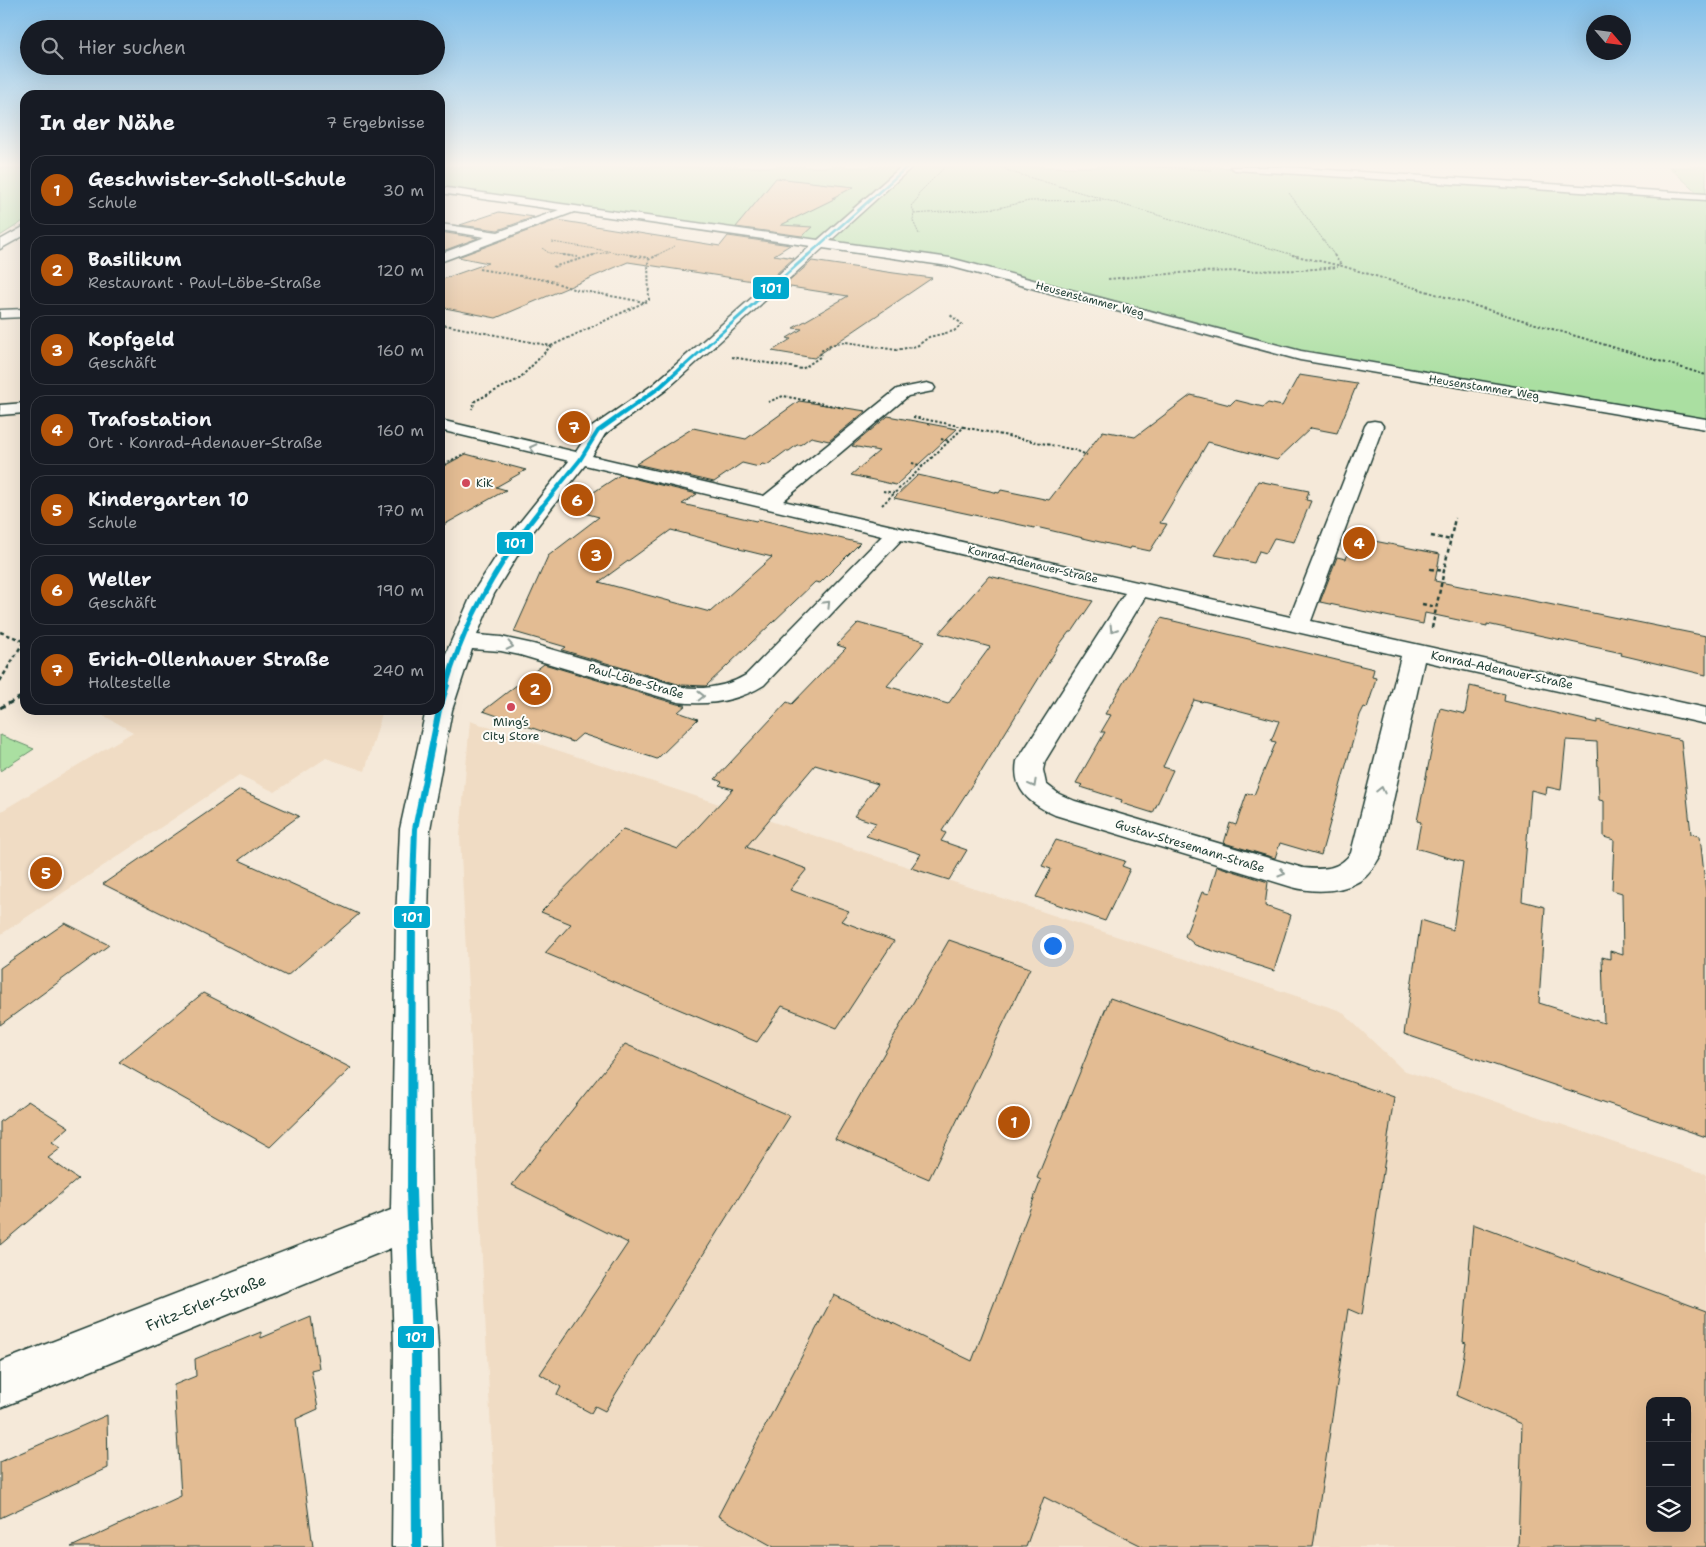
<!DOCTYPE html>
<html lang="de">
<head>
<meta charset="utf-8">
<style>
  :root { --surface:#171b24; --page:#20242c; --text:#f1f3f6; --muted:#9ea1a6; --line:#363941; --accent:#b45309 }
  body { margin:0; font-family:"Shantell Sans",sans-serif; background:var(--page); color:var(--text) }
  .controls { position:absolute; right:15px; bottom:15px; display:grid; overflow:hidden; border-radius:10px; box-shadow:0 5px 20px #0002 }
  .controls button { width:45px; height:45px; display:grid; place-items:center; padding:0; border:0; border-bottom:1px solid var(--line); background:var(--surface); color:var(--text); font:25px sans-serif }
  .compass { position:absolute; left:1586px; top:15px; width:45px; height:45px; border-radius:50%; background:var(--surface); box-shadow:0 5px 20px #0002; rotate:118deg }
  .you { position:absolute; left:1052px; top:945px; width:18px; height:18px; margin:-12px; border:4px solid #fff; border-radius:50%; background:#1a73e8; box-shadow:0 0 0 8px #1a73e833 }
  .badge { display:grid; place-items:center; width:32px; height:32px; border-radius:50%; background:var(--accent); color:#fff; font-size:16px; font-weight:700 }
  .pin { position:absolute; translate:-50% -50%; border:2px solid #fff; box-shadow:0 1px 5px #0006 }
  .list { margin:0; padding:0; list-style:none }
  h2 { display:flex; justify-content:space-between; align-items:center; height:65px; margin:0; padding:0 20px; font-size:21px }
  h2 small { font-size:16px; font-weight:400; color:var(--muted) }
  .list li { display:grid; grid-template-columns:32px 1fr auto; gap:15px; align-items:center; box-sizing:border-box; height:70px; margin:0 10px 10px; padding:0 10px; border:1px solid var(--line); border-radius:15px }
  .list b { display:block; font-size:19px; white-space:nowrap }
  .list p { margin:0; font-size:16px; white-space:nowrap; color:var(--muted) }
  .list em { font-size:16px; font-style:normal; color:var(--muted) }
  .icon { flex:none; width:28px; height:28px; fill:none; stroke:currentColor; stroke-width:2; stroke-linecap:round; stroke-linejoin:round }
  .map { position:relative; flex:none; width:1706px; height:1547px; overflow:hidden }
  .search { position:absolute; background:var(--surface); box-shadow:0 5px 20px #0002; left:20px; top:20px; width:425px; height:55px; display:flex; align-items:center; gap:12px; box-sizing:border-box; padding:0 18px; border-radius:28px; color:var(--muted); font-size:19px }
  .panel { position:absolute; background:var(--surface); box-shadow:0 5px 20px #0002; left:20px; top:90px; width:425px; height:625px; border-radius:15px }
  .map>svg:first-child { display:block }
</style>
</head>
<body>
<div class="map">
<svg width="1706" height="1547" viewBox="0 0 1706 1547">
  <rect width="100%" height="100%" fill="#f5e9d9"/>
  <filter id="ink" filterUnits="userSpaceOnUse"><feTurbulence type="fractalNoise" baseFrequency=".02" numOctaves="2"/><feDisplacementMap in="SourceGraphic" scale="10" xChannelSelector="R" yChannelSelector="G"/><feConvolveMatrix kernelMatrix="1 2 1 2 8 2 1 2 1" color-interpolation-filters="sRGB"/></filter>
  <g filter="url(#ink)">
    <path fill="#f0dcc4" fill-rule="evenodd" d="M94 710H383L365 771 326 758 275 792 239 775 0 935V812L133 732Z
      M470 721 1341 1011 1403 1070 1706 1174V1547H497L460 836ZM1650 1401H1687V1528H1650Z"/>
    <path fill="#aadfa1" stroke="#648e6a" d="M0 167H25V220L0 236Z
      M440 167H1215L1706 198V427L1370 372 974 270 854 245 440 188Z
      M1669 167H1706V195H1700Z
      M0 735 34 749 0 771Z"/>
    <path fill="#e3bc93" stroke="#1f3d34" fill-rule="evenodd" d="M776 178 854 187 832 198H836L781 225 812 227 802 236 736 227Z
      M499 212 534 217 498 230 460 225Z
      M557 220 720 246 728 236 790 245 774 255 794 258 766 283 628 262 496 318 440 307V280L488 263 458 257Z
      M440 232 478 238 440 252Z
      M812 261 894 273 932 278 814 358 772 351 791 339 787 338 802 329 793 328 848 296 784 286Z
      M1299 375 1357 384 1337 433 1311 428 1277 460 1208 442 1160 523 1167 524 1150 551 1131 547 1130 549 1036 527 1035 528 894 498 918 475 999 493 1001 490 1049 500 1103 431 1135 437 1191 395 1230 405 1235 400 1263 407 1268 403 1282 406Z
      M799 401 866 411 829 441 811 437 800 445H797L789 451H786L767 465 762 464 759 467 742 463 714 482 636 464 693 428 746 439Z
      M888 416 957 429 896 485 851 475 879 451 852 446Z
      M466 454 526 470 496 487 506 490 440 527V468Z
      M620 475 697 494 682 504 756 521 758 519 860 543 820 583 815 582 706 686 681 685 562 650 566 647 514 632 548 556 599 517 573 510 583 504 577 503ZM671 530 740 548 739 549 772 557 710 612 599 582Z
      M1258 481 1309 491 1306 500 1311 501 1294 542 1274 538 1266 553 1259 551 1254 563 1215 555 1243 511Z
      M1354 537 1440 554 1435 581 1706 636V675L1621 655 1622 653 1487 624V626L1425 613 1423 624 1320 602 1337 557 1346 559Z
      M989 576 1093 601 1072 632H1069L1060 644 981 772H980L942 831 946 833 941 841 967 850 949 880 911 868 921 854 866 836 876 823 854 816 878 784 815 765 746 847 807 869 790 890 849 911 841 921 894 941 837 1028 782 1006 757 1042 545 953 571 924 541 912 623 829 678 849 733 789 719 785 722 782 715 779 787 702 792 704 846 648 837 645 858 623 925 641 887 686 948 704 990 647 939 633Z
      M1161 618 1374 669 1372 677 1376 678 1372 693 1367 708 1364 707 1360 715 1321 855 1280 843 1275 858 1224 843 1230 823 1236 825 1247 793 1254 795 1276 742 1271 741 1279 721 1203 701 1202 702 1194 700 1163 767 1173 770 1153 813 1121 803 1122 800 1081 787 1083 785 1076 783 1105 732H1101L1111 715 1105 714Z
      M544 664 677 704 686 705 678 712 698 719 657 759 582 734 573 742 483 711Z
      M1470 686 1505 694 1504 701 1597 723V720L1681 740 1691 834 1700 836 1706 893V1137L1404 1034 1421 920 1453 930 1463 862 1416 848 1421 822 1417 821 1440 708 1465 714ZM1566 740 1597 742 1599 800 1604 801V837L1614 840 1612 890 1622 893 1623 955 1610 951V959L1602 957 1604 1023 1539 1003 1545 907 1522 901 1531 790 1546 794 1547 787 1561 790Z
      M240 790 299 816 239 860 359 914 287 976 103 884Z
      M1056 840 1125 861 1122 866 1130 869 1105 921 1036 897 1051 869 1042 866Z
      M1217 866 1268 882 1265 906 1291 915 1274 971 1195 945 1185 936 1202 892 1209 894Z
      M65 923 109 945 0 1025V968Z
      M949 940 1030 968 929 1179 835 1139Z
      M203 993 351 1068 270 1147 119 1062Z
      M1110 998 1394 1097 1362 1315 1348 1309 1313 1547H1144L1044 1497 1026 1547H774L718 1516 834 1295 972 1361 1041 1180 1037 1178Z
      M625 1044 790 1116 605 1411 595 1406 591 1413 557 1395 561 1387 540 1374 628 1243 512 1185Z
      M28 1101 69 1127 52 1142 61 1148 48 1158 78 1179 0 1245V1122Z
      M1473 1224 1706 1311V1547H1518L1522 1424 1457 1396 1466 1343 1463 1342ZM1650 1401H1687V1528H1650Z
      M311 1317 319 1368 311 1370 318 1409 296 1419 313 1547H71L181 1496 174 1385 196 1376 195 1359 261 1332V1338Z
      M107 1415 108 1468 0 1518V1462Z"/>
    <g fill="none" stroke-linecap="round" stroke-linejoin="round">
      <defs>
        <path id="minor" d="M901 167H912L830 241 950 258 1301 351 1706 419V429L1300 360 949 266 823 248 666 390 605 434 592 456 764 496 897 389 927 383 933 385 935 388 933 391 908 396 783 501 1290 617 1365 426 1368 422 1374 421 1380 422 1383 426 1311 621 1706 708V724L1424 661 1381 855C1376 863 1372 871 1365 877 1346 893 1314 893 1292 887L1055 815C1030 804 1012 790 1017 761L1125 593 901 540 764 685C738 701 708 706 678 702L520 655 501 651 472 649 452 710 430 829 428 920 431 1221 438 1348 442 1547H392L394 1348 391 1248 0 1408V1362L391 1210 396 920 400 829 426 710H440V667L472 594 512 532 569 461 440 430V420L576 452 592 427 654 384 811 246 574 212 440 262V254L485 237 440 230V224L498 232 559 210 440 193V187L818 240ZM585 465 882 536 746 675C726 687 704 690 681 687L533 644 501 637 477 635 494 594 528 538ZM1145 597 1401 656 1351 853C1339 870 1323 870 1303 868L1075 801 1059 794 1046 784 1043 770 1045 761Z
          M1230 167H1283L1706 194V200L1235 170Z
          M25 226V235L0 249V240Z
          M25 309V317L0 318V310Z
          M25 403V413L0 415V405Z"/>
      </defs>
      <use href="#minor" stroke="#1f3d34" stroke-width="3"/>
      <path stroke="#1f3d34" stroke-width="1" stroke-dasharray="2 1" stroke-linecap="butt" d="M1002 167 1011 172 1297 256
        M1156 167 1212 170
        M1672 167 1677 172
        M0 168H25
        M1289 193 1335 256
        M914 214 998 208 1029 201 1102 200
        M919 234 913 221 914 211 911 206 918 198V194L945 167
        M552 242 638 256
        M542 248 549 253 572 256
        M588 256 608 252
        M655 256 675 246"/>
      <path stroke="#1f3d34" stroke-width="2" stroke-dasharray="2.5 2" stroke-linecap="butt" d="M563 255 578 257
        M630 255 649 258
        M1292 255 1342 266 1706 375
        M1334 255 1341 265
        M553 267 594 255
        M479 269 551 281 573 289 644 302
        M1108 279 1192 272 1302 270 1338 267
        M440 324 551 346 519 379 475 401 472 409
        M551 346 649 300 648 260 658 255
        M732 357 802 369 820 357 821 351 830 345 846 342 896 350 917 346 929 337 954 331 962 324 950 315
        M768 402 783 396 844 408
        M913 417 964 427
        M941 439 949 441
        M912 463 923 466
        M440 466 462 455
        M883 491 894 493
        M882 505 964 427 1075 450 1087 455"/>
      <path stroke="#1f3d34" stroke-width="2.5" stroke-dasharray="4 3" stroke-linecap="butt" d="M1431 536 1451 540
        M1430 569 1444 571
        M1422 604 1436 607
        M1432 628 1455 518
        M0 632 24 641
        M0 681 24 641"/>
      <path stroke="#1f3d34" stroke-width="3" stroke-dasharray="5 4" stroke-linecap="butt" d="M0 708 25 695"/>
      <use href="#minor" fill="#fdfcf7" fill-rule="evenodd"/>
      <defs>
        <path id="bus-1-far6" d="M807 256 907 167"/>
        <path id="bus-1-far5" d="M682 368 808 255"/>
        <path id="bus-1-far4" d="M541 508 580 460 598 431 660 387 683 366"/>
        <path id="bus-1-far3" d="M446 686C465 620 500 560 542 507"/>
        <path id="bus-1-far2" d="M440 708 447 685
          M412 910 415 829 439 710"/>
        <path id="bus-1-far1" d="M411 1192 412 908"/>
        <path id="bus-1" d="M411 1191 416 1348 417 1547"/>
      </defs>
      <use href="#bus-1-far6" stroke="#fdfcf7" stroke-width="4"/>
      <use href="#bus-1-far5" stroke="#fdfcf7" stroke-width="5"/>
      <use href="#bus-1-far4" stroke="#fdfcf7" stroke-width="6"/>
      <use href="#bus-1-far3" stroke="#fdfcf7" stroke-width="8"/>
      <use href="#bus-1-far2" stroke="#fdfcf7" stroke-width="10"/>
      <use href="#bus-1-far1" stroke="#fdfcf7" stroke-width="12"/>
      <use href="#bus-1" stroke="#fdfcf7" stroke-width="14"/>
      <use href="#bus-1-far6" stroke="#00a9ce" stroke-width="2.5"/>
      <use href="#bus-1-far5" stroke="#00a9ce" stroke-width="3"/>
      <use href="#bus-1-far4" stroke="#00a9ce" stroke-width="4"/>
      <use href="#bus-1-far3" stroke="#00a9ce" stroke-width="5"/>
      <use href="#bus-1-far2" stroke="#00a9ce" stroke-width="6"/>
      <use href="#bus-1-far1" stroke="#00a9ce" stroke-width="8"/>
      <use href="#bus-1" stroke="#00a9ce" stroke-width="10"/>
    </g>
    <defs><path id="oneway-chevron" d="M-2-3.5L2.5 0L-2 3.5" fill="none" stroke-width="1.6" stroke-linecap="round" stroke-linejoin="round" transform="scale(1.25)"/></defs>
    <g stroke="#8e9c96">
      <use href="#oneway-chevron" transform="translate(533 448) rotate(-166)"/>
      <use href="#oneway-chevron" transform="translate(827 604) rotate(-46)"/>
      <use href="#oneway-chevron" transform="translate(1113 629) rotate(122)"/>
      <use href="#oneway-chevron" transform="translate(510 646) rotate(12)"/>
      <use href="#oneway-chevron" transform="translate(701 696) rotate(-1)"/>
      <use href="#oneway-chevron" transform="translate(1033 784) rotate(61)"/>
      <use href="#oneway-chevron" transform="translate(1381 790) rotate(-77)"/>
      <use href="#oneway-chevron" transform="translate(1282 873) rotate(17)"/>
    </g>
  </g>
  <linearGradient id="sky" x2="0" y2="1"><stop stop-color="#82bfe9"/><stop offset="0.43" stop-color="#faf5ee"/><stop offset="1" stop-color="#faf5ee" stop-opacity="0"/></linearGradient>
  <rect width="1706" height="384" fill="url(#sky)"/>
  <g fill="#d1495b" stroke="#fdfcf7" stroke-width="2">
    <circle cx="466" cy="483" r="5"/>
    <circle cx="511" cy="707" r="5"/>
  </g>
  <g text-anchor="middle" stroke-width="4" stroke-linejoin="round" paint-order="stroke">
    <g font-size="11" fill="#1f3d34" stroke="#fdfcf7">
      <text transform="translate(1090 299) rotate(15)" y="4">Heusenstammer Weg</text>
      <text transform="translate(1484 387) rotate(9)" y="4">Heusenstammer Weg</text>
      <text transform="translate(1033 564) rotate(13)" y="4">Konrad-Adenauer-Straße</text>
    </g>
    <g font-size="11" fill="#1f3d34" stroke="#fdfcf7" text-anchor="start">
      <text x="476" y="487">KiK</text>
    </g>
    <g font-size="12" fill="#1f3d34" stroke="#fdfcf7">
      <text transform="translate(1502 670) rotate(12)" y="4">Konrad-Adenauer-Straße</text>
      <text transform="translate(636 681) rotate(16)" y="4">Paul-Löbe-Straße</text>
      <text transform="translate(1190 846) rotate(17)" y="4">Gustav-Stresemann-Straße</text>
    </g>
    <g font-size="12" fill="#1f3d34" stroke="#fdfcf7">
      <text x="511" y="726">Ming‘s<tspan x="511" dy="14">City Store</tspan></text>
    </g>
    <g font-size="15" fill="#1f3d34" stroke="#fdfcf7">
      <text transform="translate(206 1303) rotate(-22)" y="5">Fritz-Erler-Straße</text>
    </g>
  </g>
  <g stroke="#fdfcf7" stroke-width="2">
    <rect x="752" y="276" width="38" height="24" rx="5" fill="#00a9ce"/>
    <rect x="496" y="531" width="38" height="24" rx="5" fill="#00a9ce"/>
    <rect x="393" y="905" width="38" height="24" rx="5" fill="#00a9ce"/>
    <rect x="397" y="1325" width="38" height="24" rx="5" fill="#00a9ce"/>
  </g>
  <g font-size="14" text-anchor="middle" font-weight="bold" fill="#fff">
    <text x="771" y="293">101</text>
    <text x="515" y="548">101</text>
    <text x="412" y="922">101</text>
    <text x="416" y="1342">101</text>
  </g>
</svg>
<div class="controls">
<button>+</button>
<button>−</button>
<button><svg class="icon" aria-label="layers" viewBox="0 0 24 24"><path d="M12 4l9 5-9 5-9-5zM3 14l9 5 9-5"/></svg></button>
</div>
<svg class="compass" viewBox="-18 -18 36 36"><path d="M0-13l5 13h-10z" fill="#e53935"/><path d="M0 13l5-13h-10z" fill="#9ea1a6"/></svg>
<div class="you"></div>
<div class="pin badge" style="left:1014px;top:1122px">1</div>
<div class="pin badge" style="left:535px;top:689px">2</div>
<div class="pin badge" style="left:596px;top:555px">3</div>
<div class="pin badge" style="left:1359px;top:543px">4</div>
<div class="pin badge" style="left:46px;top:873px">5</div>
<div class="pin badge" style="left:577px;top:500px">6</div>
<div class="pin badge" style="left:574px;top:427px">7</div>
<div class="search"><svg class="icon" aria-label="search" viewBox="0 0 24 24"><circle cx="10" cy="10" r="6"/><path d="M15 15l6 6"/></svg>Hier suchen</div>
<section class="panel">
<h2>In der Nähe<small>7 Ergebnisse</small></h2>
<ul class="list">
<li><span class="badge">1</span><div><b>Geschwister-Scholl-Schule</b><p>Schule</p></div><em>30 m</em></li>
<li><span class="badge">2</span><div><b>Basilikum</b><p>Restaurant · Paul-Löbe-Straße</p></div><em>120 m</em></li>
<li><span class="badge">3</span><div><b>Kopfgeld</b><p>Geschäft</p></div><em>160 m</em></li>
<li><span class="badge">4</span><div><b>Trafostation</b><p>Ort · Konrad-Adenauer-Straße</p></div><em>160 m</em></li>
<li><span class="badge">5</span><div><b>Kindergarten 10</b><p>Schule</p></div><em>170 m</em></li>
<li><span class="badge">6</span><div><b>Weller</b><p>Geschäft</p></div><em>190 m</em></li>
<li><span class="badge">7</span><div><b>Erich-Ollenhauer Straße</b><p>Haltestelle</p></div><em>240 m</em></li>
</ul>
</section>
</div>
</body>
</html>
